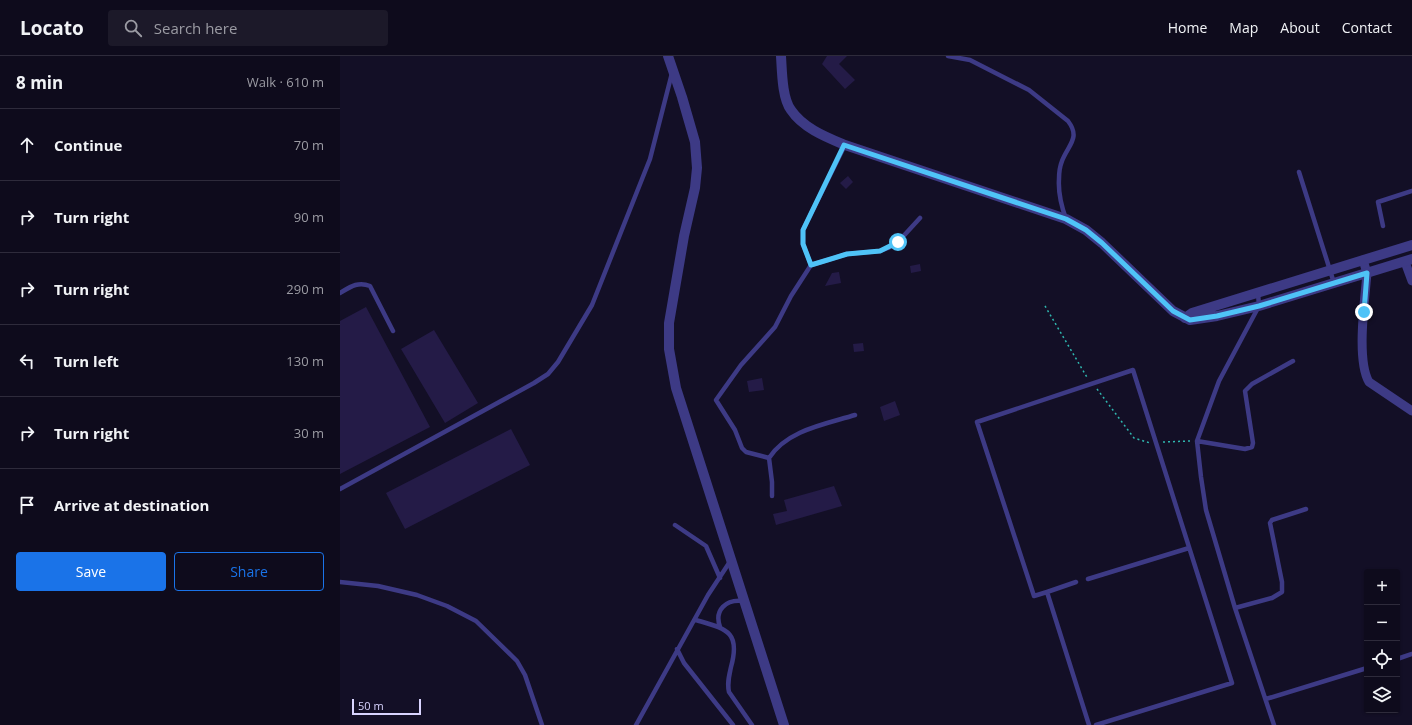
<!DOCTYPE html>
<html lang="en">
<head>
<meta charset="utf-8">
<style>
  :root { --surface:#0e0b1c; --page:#1c1929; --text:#f1f3f6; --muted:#9b9ba3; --line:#2e2b3b; --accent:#1a73e8 }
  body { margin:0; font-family:"Open Sans",sans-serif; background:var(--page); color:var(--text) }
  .controls { position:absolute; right:12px; bottom:12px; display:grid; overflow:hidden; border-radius:4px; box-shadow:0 1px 3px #0004 }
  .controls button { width:36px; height:36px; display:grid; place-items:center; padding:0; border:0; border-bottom:1px solid var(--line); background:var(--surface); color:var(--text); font:20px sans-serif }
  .scale { position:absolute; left:12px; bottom:10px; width:69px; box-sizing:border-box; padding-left:4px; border:2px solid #d9d4ff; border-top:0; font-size:11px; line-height:14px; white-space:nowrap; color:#d9d4ff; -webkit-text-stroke:3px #130f26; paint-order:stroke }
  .stop { position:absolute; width:12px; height:12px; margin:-9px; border:3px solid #4fc3f7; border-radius:50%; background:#fff }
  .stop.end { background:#4fc3f7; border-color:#fff; box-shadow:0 1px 4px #0008 }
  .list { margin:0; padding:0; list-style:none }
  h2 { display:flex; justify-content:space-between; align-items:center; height:52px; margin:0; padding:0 16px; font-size:17px }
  h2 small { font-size:13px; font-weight:400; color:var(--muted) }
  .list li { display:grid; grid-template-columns:26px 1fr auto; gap:12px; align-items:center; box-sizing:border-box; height:72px; padding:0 16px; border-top:1px solid var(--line) }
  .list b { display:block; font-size:15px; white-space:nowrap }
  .list em { font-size:13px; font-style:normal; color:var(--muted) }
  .actions { display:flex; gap:8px; padding:12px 16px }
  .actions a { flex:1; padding:9px 0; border:1px solid var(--accent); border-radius:4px; text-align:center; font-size:14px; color:var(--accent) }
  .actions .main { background:var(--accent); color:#fff }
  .icon { flex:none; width:22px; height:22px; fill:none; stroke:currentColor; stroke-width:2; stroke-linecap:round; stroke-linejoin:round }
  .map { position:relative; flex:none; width:1072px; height:669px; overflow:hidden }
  header { display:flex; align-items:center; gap:24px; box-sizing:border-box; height:56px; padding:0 20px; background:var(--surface); border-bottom:1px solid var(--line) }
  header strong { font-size:19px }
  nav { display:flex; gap:22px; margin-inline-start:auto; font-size:14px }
  .search { width:280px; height:36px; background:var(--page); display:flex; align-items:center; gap:10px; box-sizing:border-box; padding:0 14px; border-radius:4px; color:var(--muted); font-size:15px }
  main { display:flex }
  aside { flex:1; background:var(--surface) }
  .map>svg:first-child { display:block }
</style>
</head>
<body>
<header>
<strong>Locato</strong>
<div class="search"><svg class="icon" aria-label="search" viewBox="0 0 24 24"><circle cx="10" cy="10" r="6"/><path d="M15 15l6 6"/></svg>Search here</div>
<nav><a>Home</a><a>Map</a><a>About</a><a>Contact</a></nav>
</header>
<main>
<aside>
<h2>8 min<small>Walk · 610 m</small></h2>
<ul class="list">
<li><svg class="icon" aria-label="ahead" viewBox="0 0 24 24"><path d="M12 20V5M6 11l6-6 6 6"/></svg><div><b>Continue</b></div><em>70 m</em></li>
<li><svg class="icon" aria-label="right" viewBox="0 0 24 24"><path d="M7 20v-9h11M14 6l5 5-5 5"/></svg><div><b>Turn right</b></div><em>90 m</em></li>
<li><svg class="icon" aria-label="right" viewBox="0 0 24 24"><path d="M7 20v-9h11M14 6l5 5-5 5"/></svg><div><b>Turn right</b></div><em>290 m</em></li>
<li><svg class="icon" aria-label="left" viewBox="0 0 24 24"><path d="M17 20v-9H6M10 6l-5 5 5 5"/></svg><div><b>Turn left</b></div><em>130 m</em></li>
<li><svg class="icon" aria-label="right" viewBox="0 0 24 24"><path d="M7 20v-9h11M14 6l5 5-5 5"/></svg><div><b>Turn right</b></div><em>30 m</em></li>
<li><svg class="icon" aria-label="arrive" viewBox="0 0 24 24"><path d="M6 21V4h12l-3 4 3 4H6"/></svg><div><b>Arrive at destination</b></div></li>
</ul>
<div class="actions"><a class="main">Save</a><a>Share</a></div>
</aside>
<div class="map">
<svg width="1072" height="669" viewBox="0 0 1072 669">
  <rect width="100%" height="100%" fill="#130f26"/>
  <path fill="#241b47" d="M487 0H507L499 8 515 24 505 33 482 8Z
    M508 120 513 126 506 133 500 127Z
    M580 208 581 215 571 217 570 210Z
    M499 216 501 227 485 230 492 217Z
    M26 251 90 371 0 418V265Z
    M94 274 138 347 105 367 61 293Z
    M523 287 524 295 514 296 513 288Z
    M422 322 424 334 409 336 407 325Z
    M555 345 560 359 544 365 540 351Z
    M171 373 190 409 65 473 46 437Z
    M494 430 502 450 436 469 433 458 447 455 444 444Z"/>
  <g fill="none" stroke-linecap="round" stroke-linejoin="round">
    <path stroke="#2fb8b0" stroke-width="1.5" stroke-dasharray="2 3" stroke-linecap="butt" d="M705 250 748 323
      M757 333 794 382 810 387
      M823 386 850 385"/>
    <path stroke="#3d3a85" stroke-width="4.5" d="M608 0 630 4 689 34 728 65C741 82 728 89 722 105 720 110 719 118 719 123 718 137 721 149 726 163
      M959 116 994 227
      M1043 170 1038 146 1072 135
      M471 209 507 198 540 195 548 192 558 186 580 162
      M0 237C10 231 18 225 30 230L53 275
      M918 237 919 250 879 325 857 385 861 421 866 454 895 552 934 669
      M857 385 905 393 912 391 913 387 905 335 912 328 953 305
      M429 402C447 374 486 368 515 359
      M0 433 194 327 208 318 218 306 252 249 310 103 332 17
      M432 440V426L429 402 406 396 402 392 395 374 376 344 401 309 435 271 451 240 471 209 463 188V174L505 89
      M335 469 366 490 380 522
      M748 523 849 492
      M0 526 38 530 77 539 107 550 136 565 177 605 185 619 202 669
      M736 526 707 536 749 669
      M707 536 694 540 637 366 793 314 892 627 756 669
      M895 552 932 542 942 536V526L930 467 932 464 966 453
      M356 564C386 573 401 575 391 611 389 620 387 627 389 636L412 669
      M380 571C374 554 386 543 403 545
      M337 593 344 607 393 669
      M1057 603 1072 598
      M926 643 1027 612
      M296 669 368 539 391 504"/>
    <path stroke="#3d3a85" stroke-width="9" d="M1023 204 1027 217C1025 243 1016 304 1029 326L1072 355
      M1065 206 1072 225"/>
    <path stroke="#3d3a85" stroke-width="10" d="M328 0 342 41 355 86 357 112 355 132 344 180 329 267V293L336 332 444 669
      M441 0C442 15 442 42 451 54 463 72 486 81 505 89L726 163 746 174 762 187 833 255 850 264 877 260 919 250 1072 203
      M845 262 852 257 1072 189"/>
  </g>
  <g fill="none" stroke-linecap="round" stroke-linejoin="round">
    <path stroke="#4fc3f7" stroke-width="5" d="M558 186 540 195 507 198 471 209 463 188V174L504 89 726 163 746 174 762 187 833 255 850 264 877 260 919 250 1027 217 1024 256"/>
  </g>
</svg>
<div class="controls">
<button>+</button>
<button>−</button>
<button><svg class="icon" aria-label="locate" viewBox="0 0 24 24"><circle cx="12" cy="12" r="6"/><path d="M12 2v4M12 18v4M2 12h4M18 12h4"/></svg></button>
<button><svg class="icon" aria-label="layers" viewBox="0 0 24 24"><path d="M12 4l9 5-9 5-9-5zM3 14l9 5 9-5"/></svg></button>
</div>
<div class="scale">50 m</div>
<div class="stop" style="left:558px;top:186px"></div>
<div class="stop end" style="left:1024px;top:256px"></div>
</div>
</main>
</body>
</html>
